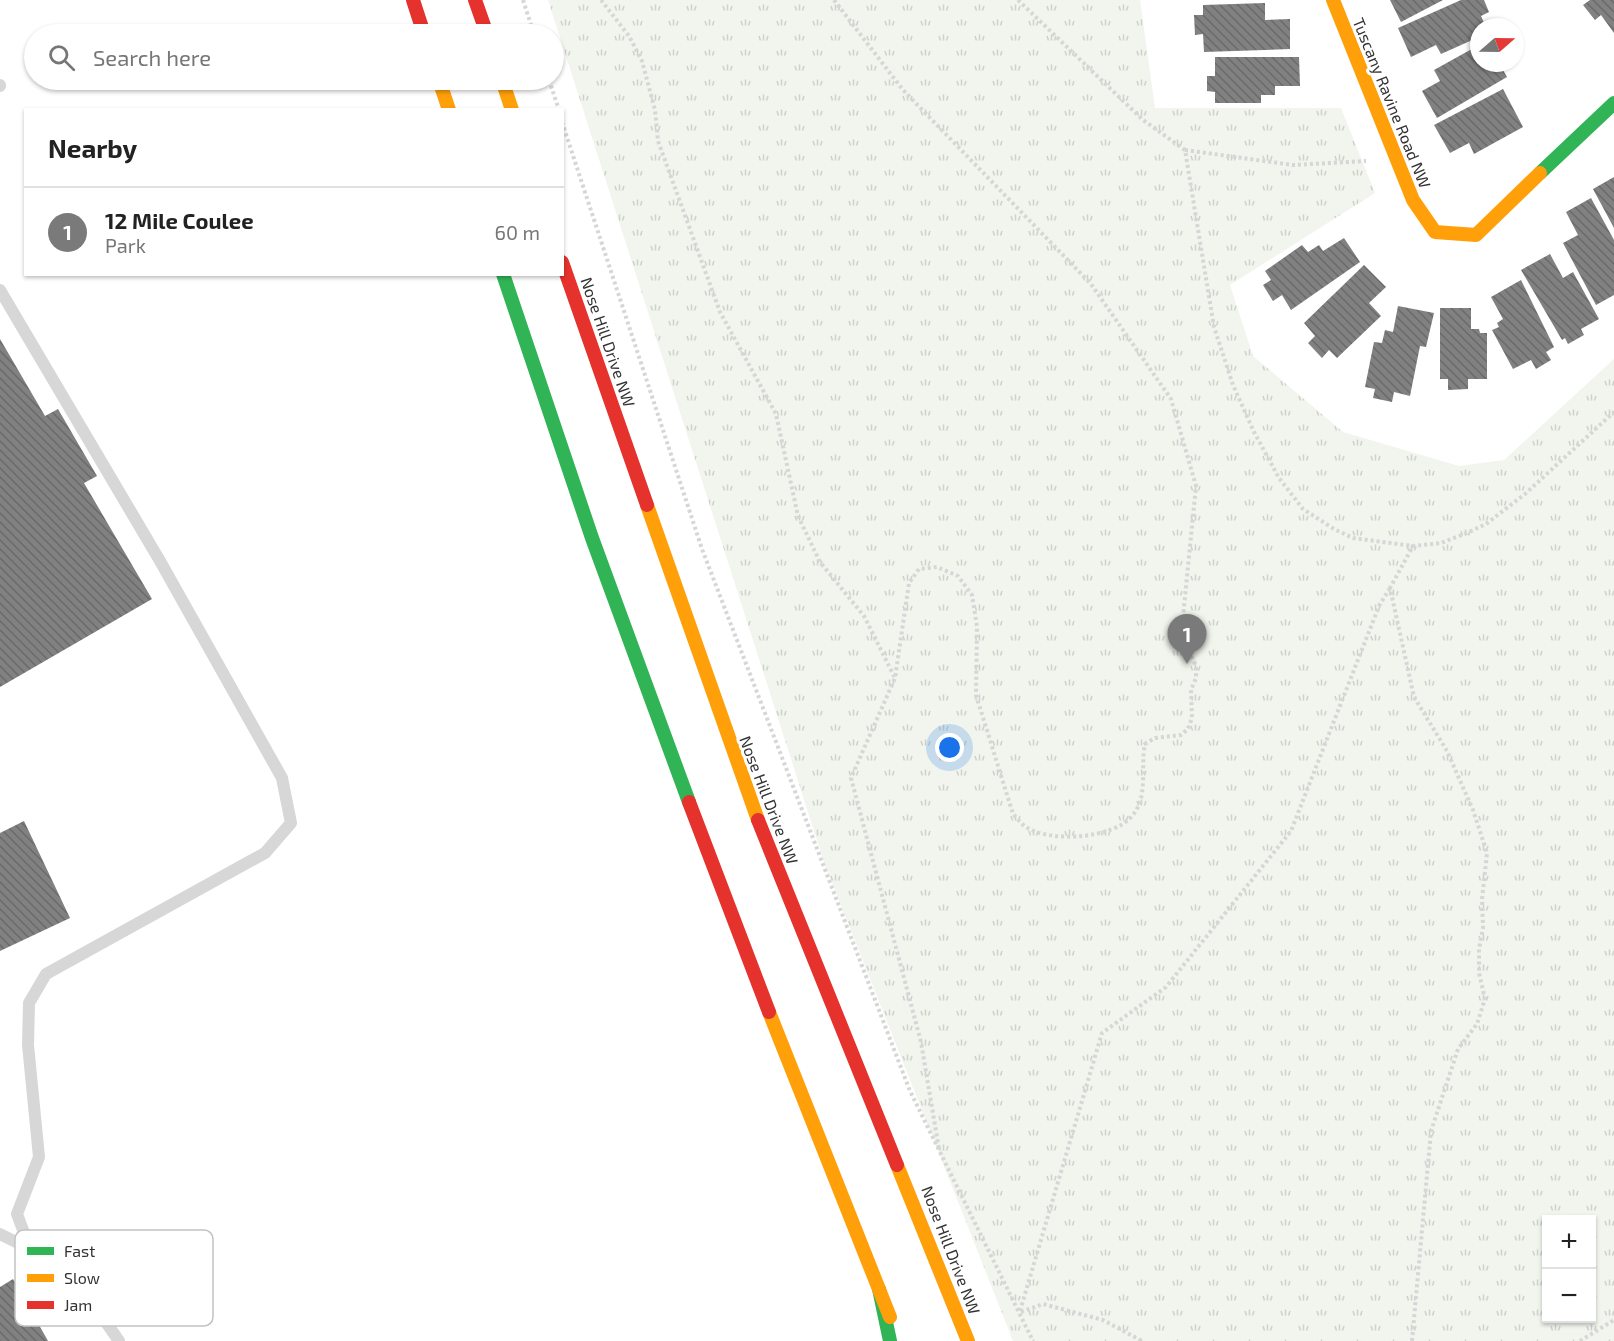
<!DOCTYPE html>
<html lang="en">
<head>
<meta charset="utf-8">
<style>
  :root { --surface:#fff; --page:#f6f6f6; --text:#222; --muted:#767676; --line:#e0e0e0; --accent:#7a7a7a }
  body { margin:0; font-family:"Exo 2",sans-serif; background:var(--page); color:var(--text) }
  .controls { position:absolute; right:18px; bottom:18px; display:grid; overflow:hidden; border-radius:0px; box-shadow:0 2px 4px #0004 }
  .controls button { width:54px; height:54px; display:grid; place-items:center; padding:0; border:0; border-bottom:2px solid var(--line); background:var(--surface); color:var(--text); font:30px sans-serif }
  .compass { position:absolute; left:1470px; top:18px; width:54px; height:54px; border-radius:50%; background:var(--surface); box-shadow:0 2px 4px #0004; rotate:70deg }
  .you { position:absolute; left:950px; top:748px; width:21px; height:21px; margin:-15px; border:4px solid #fff; border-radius:50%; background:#1a73e8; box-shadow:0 0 0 9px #1a73e833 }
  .badge { display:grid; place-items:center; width:39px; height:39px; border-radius:50%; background:var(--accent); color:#fff; font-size:20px; font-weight:700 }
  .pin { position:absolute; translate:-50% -50px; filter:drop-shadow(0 2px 3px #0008) }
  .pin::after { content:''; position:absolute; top:32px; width:21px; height:18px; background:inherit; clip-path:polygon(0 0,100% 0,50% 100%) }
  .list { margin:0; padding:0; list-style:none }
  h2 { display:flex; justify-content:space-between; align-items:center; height:78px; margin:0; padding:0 24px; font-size:26px }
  h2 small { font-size:20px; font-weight:400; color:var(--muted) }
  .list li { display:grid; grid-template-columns:39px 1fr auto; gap:18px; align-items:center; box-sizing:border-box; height:90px; padding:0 24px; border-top:2px solid var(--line) }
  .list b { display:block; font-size:22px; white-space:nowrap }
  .list p { margin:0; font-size:20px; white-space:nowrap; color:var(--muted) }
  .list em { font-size:20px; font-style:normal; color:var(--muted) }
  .icon { flex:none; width:33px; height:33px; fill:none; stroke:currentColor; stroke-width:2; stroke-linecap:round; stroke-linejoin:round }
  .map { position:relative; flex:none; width:1614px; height:1341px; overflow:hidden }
  .search { position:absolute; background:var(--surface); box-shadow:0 2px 4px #0004; left:24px; top:24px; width:540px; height:66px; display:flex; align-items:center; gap:15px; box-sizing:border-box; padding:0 21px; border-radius:33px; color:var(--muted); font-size:22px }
  .panel { position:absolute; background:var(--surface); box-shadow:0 2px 4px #0004; left:24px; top:108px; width:540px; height:168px; border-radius:0px }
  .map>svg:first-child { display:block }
</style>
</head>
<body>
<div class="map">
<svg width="1614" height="1341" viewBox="0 0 1614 1341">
  <defs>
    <pattern id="park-tufts" width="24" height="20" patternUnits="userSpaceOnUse" patternTransform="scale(1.5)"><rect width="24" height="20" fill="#f1f5ed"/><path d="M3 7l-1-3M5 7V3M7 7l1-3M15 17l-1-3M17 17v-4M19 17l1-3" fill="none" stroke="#cfd2cc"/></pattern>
    <pattern id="building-back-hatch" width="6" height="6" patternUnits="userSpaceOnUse" patternTransform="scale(1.5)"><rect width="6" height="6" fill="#818181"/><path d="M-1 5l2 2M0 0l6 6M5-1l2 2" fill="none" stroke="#6a6a6a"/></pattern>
  </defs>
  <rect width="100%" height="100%" fill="#fff"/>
  <path fill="url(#park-tufts)" fill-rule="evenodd" d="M548 0H1140L1155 108H1341L1375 193 1230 285 1253 356 1343 432 1459 466 1504 460 1614 359V1341H1013L824 862ZM1546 1220H1592V1318H1546Z"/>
  <path fill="url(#building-back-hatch)" d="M1390 0H1443L1401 22Z
    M1461 0H1484L1489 12 1481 16 1486 27H1479V37L1441 54 1436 45 1411 57 1398 28Z
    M1590 0H1614V33L1601 15 1595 20 1583 5Z
    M1265 3V20L1290 19V49L1204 52 1203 34 1195 35 1194 15H1203V5Z
    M1479 45V63H1499L1507 77 1437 118 1422 91 1440 81 1434 70Z
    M1215 57H1299L1300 86H1275V95H1261V103H1215V92L1207 91V76H1215Z
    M1503 89 1523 127 1474 154 1469 143 1450 153 1434 125Z
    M1614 177V228L1593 189Z
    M1591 198 1614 240V295L1596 305 1563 243 1578 235 1566 212Z
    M1344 238 1360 262 1291 310 1282 295 1273 301 1263 285 1271 280 1265 271 1302 245 1308 252 1319 245 1323 251Z
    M1550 254 1563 278 1573 272 1599 319 1581 329 1584 335 1568 344 1565 338 1562 340 1521 270Z
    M1364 265 1386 287 1369 303 1381 316 1337 358 1329 350 1322 358 1308 343 1315 336 1304 323Z
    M1521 280 1554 347 1546 352 1551 360 1536 369 1531 360 1513 369 1492 330 1499 327 1497 323 1503 319 1491 297Z
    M1398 306 1434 313 1426 347 1420 346 1410 396 1394 392 1392 402 1373 398 1375 389 1365 387 1374 342 1382 343 1385 330 1393 332Z
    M1440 308H1471V329H1479L1480 333H1487V379H1468V389L1448 390V379H1440Z
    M0 339 45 416 58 409 97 476 84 483 152 599 0 687Z
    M24 821 70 918 0 951V833Z
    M13 1279 48 1341H0V1287Z"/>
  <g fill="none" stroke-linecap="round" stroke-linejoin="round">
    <path stroke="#d6d6d6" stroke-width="4" stroke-dasharray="3 3" stroke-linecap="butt" d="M523 0 534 34
      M601 0 629 36 642 61 655 110 658 141 720 312 776 414 798 516 820 562 864 616 895 678
      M834 0 903 90 1091 284 1171 399 1196 486 1183 617 1190 653 1196 666V678L1191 690 1192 718 1188 729 1181 735 1155 738 1145 744C1140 767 1149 797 1132 816 1113 839 1050 843 1026 827 1021 824 1017 818 1013 814L976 695 977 627 972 595 958 576 937 567 919 569 909 583 895 678 851 778 921 1042 939 1149
      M1018 0 1143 120 1185 150 1214 327 1233 385 1254 432 1279 478 1303 509 1334 529 1353 538 1413 546 1441 543 1467 533 1486 524 1525 494 1614 412
      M549 80 559 110
      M562 122 702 549 910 1091 1033 1341
      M1185 150 1293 165 1366 161
      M1020 1311 1102 1033 1166 987 1291 831 1379 606 1390 588
      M1021 1312 1043 1304 1103 1320 1142 1341
      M1412 1341 1431 1131 1458 1049 1477 1024 1485 999 1479 973V949L1483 928 1482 899 1487 853 1473 810 1447 751 1414 697 1390 588 1413 546
      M1580 1341 1614 1320"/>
    <path stroke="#d7d7d7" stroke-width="12" d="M0 85V86
      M0 290 160 561 282 778 291 823 265 853 46 974 29 1003 28 1045 39 1157 17 1214 30 1249
      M0 1234 30 1249 78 1282 119 1341"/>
    <path stroke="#30b455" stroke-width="14" d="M1540 173 1614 103
      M503 274 592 538 689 802
      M879 1289 890 1341"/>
    <path stroke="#ff9f0a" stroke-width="14" d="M1333 0 1413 200 1435 232 1476 235 1540 173
      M439 80 449 110
      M502 80 512 110
      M647 505 758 820
      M769 1012 890 1317
      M897 1165 968 1341"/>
    <path stroke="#e5322d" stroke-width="14" d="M413 0 424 34
      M475 0 487 34
      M562 262 647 505
      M689 802 769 1012
      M758 820 897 1165"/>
  </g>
  <g text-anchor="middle" stroke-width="6" stroke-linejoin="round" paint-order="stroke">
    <g font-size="16" fill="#333" stroke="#fff">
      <text transform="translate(1392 103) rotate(68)" y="6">Tuscany Ravine Road NW</text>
      <text transform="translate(608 342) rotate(71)" y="6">Nose Hill Drive NW</text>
      <text transform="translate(769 800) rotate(69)" y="6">Nose Hill Drive NW</text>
      <text transform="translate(951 1250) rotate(69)" y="6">Nose Hill Drive NW</text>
    </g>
  </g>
  <rect x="15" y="1230" width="198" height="96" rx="9" fill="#fff" stroke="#c2c2c2" stroke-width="1.5"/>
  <rect x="27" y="1247" width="27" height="8" fill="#30b455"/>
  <rect x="27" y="1274" width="27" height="8" fill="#ff9f0a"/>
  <rect x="27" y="1301" width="27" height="8" fill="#e5322d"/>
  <g font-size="16" fill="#333">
    <text x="64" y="1257">Fast</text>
    <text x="64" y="1284">Slow</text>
    <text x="64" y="1311">Jam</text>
  </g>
</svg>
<div class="controls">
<button>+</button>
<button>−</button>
</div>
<svg class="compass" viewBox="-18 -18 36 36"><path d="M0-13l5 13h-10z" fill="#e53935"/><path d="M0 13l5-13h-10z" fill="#767676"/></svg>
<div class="you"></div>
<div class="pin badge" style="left:1187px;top:664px">1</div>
<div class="search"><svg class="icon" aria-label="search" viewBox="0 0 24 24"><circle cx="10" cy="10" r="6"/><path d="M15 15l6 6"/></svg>Search here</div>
<section class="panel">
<h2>Nearby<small></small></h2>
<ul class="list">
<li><span class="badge">1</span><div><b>12 Mile Coulee</b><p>Park</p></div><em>60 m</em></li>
</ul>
</section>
</div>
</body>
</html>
